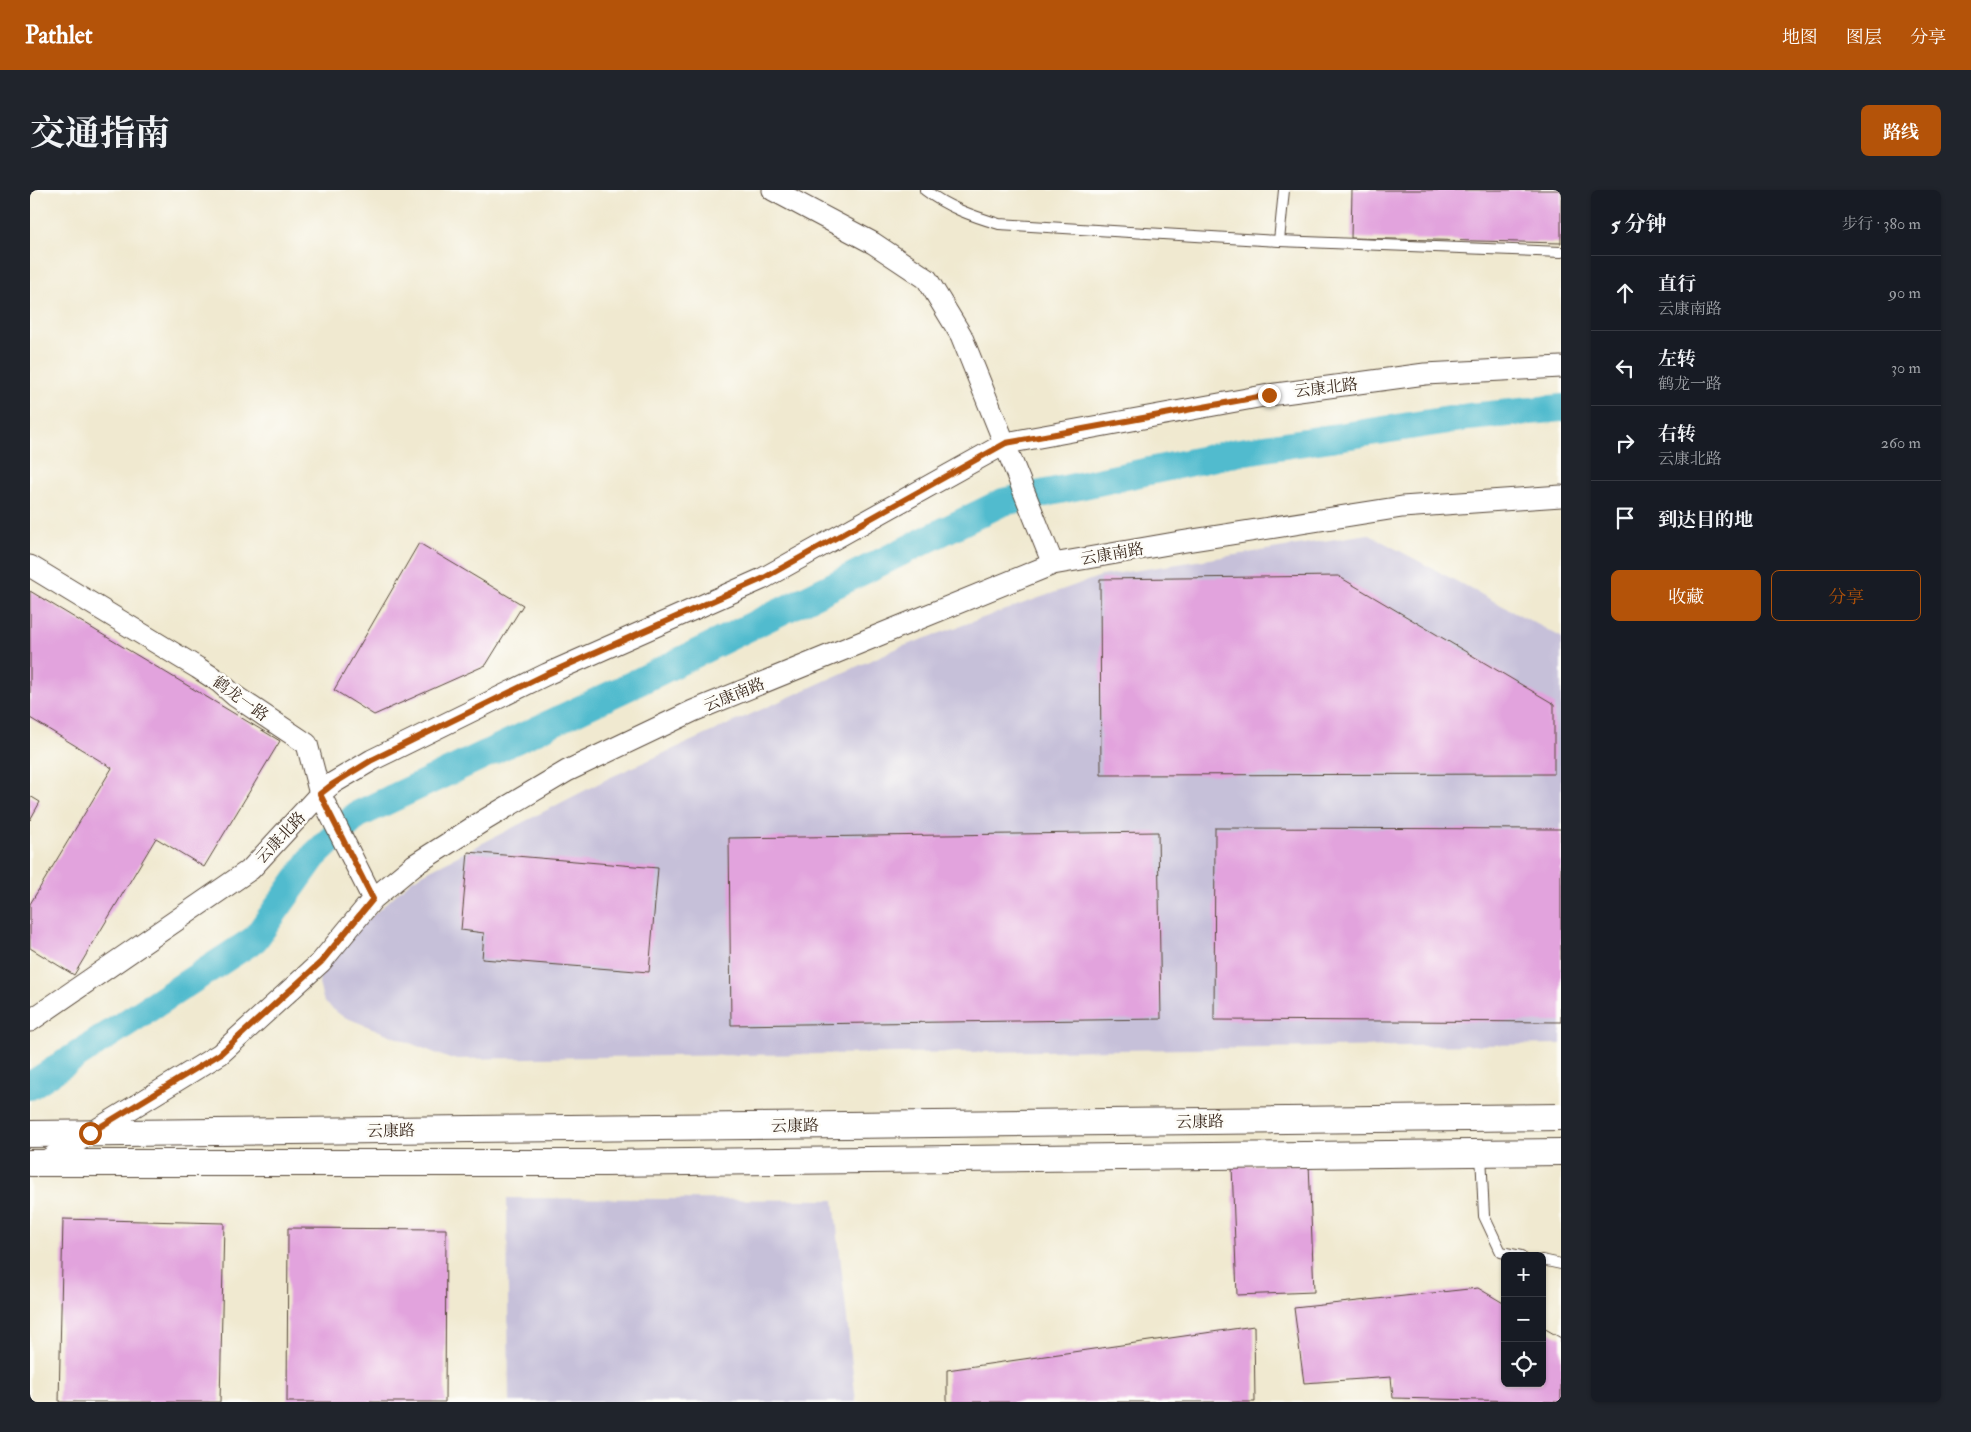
<!DOCTYPE html>
<html lang="zh">
<head>
<meta charset="utf-8">
<style>
  :root { --surface:#171b24; --page:#20242c; --text:#f1f3f6; --muted:#9ea1a6; --line:#363941; --accent:#b45309 }
  body { margin:0; font-family:"IM FELL Double Pica","Noto Serif SC",serif; background:var(--page); color:var(--text) }
  .controls { position:absolute; right:15px; bottom:15px; display:grid; overflow:hidden; border-radius:8px; box-shadow:0 1px 4px #0004 }
  .controls button { width:45px; height:45px; display:grid; place-items:center; padding:0; border:0; border-bottom:1px solid var(--line); background:var(--surface); color:var(--text); font:25px sans-serif }
  .stop { position:absolute; width:15px; height:15px; margin:-11px; border:4px solid #b45309; border-radius:50%; background:#fff }
  .stop.end { background:#b45309; border-color:#fff; box-shadow:0 1px 5px #0008 }
  .list { margin:0; padding:0; list-style:none }
  h2 { display:flex; justify-content:space-between; align-items:center; height:65px; margin:0; padding:0 20px; font-size:21px }
  h2 small { font-size:16px; font-weight:400; color:var(--muted) }
  .list li { display:grid; grid-template-columns:32px 1fr auto; gap:15px; align-items:center; box-sizing:border-box; height:75px; padding:0 20px; border-top:1px solid var(--line) }
  .list b { display:block; font-size:19px; white-space:nowrap }
  .list p { margin:0; font-size:16px; white-space:nowrap; color:var(--muted) }
  .list em { font-size:16px; font-style:normal; color:var(--muted) }
  .actions { display:flex; gap:10px; padding:15px 20px }
  .actions a { flex:1; padding:11px 0; border:1px solid var(--accent); border-radius:8px; text-align:center; font-size:18px; color:var(--accent) }
  .actions .main { background:var(--accent); color:#fff }
  .icon { flex:none; width:28px; height:28px; fill:none; stroke:currentColor; stroke-width:2; stroke-linecap:round; stroke-linejoin:round }
  .map { position:relative; flex:none; width:1531px; height:1212px; overflow:hidden; border-radius:8px }
  header { display:flex; align-items:center; gap:30px; box-sizing:border-box; height:70px; padding:0 25px; background:var(--accent); color:#fff }
  header strong { font-size:24px }
  nav { display:flex; gap:28px; margin-inline-start:auto; font-size:18px }
  .intro { display:flex; align-items:center; justify-content:space-between; box-sizing:border-box; height:120px; padding:0 30px }
  h1 { margin:0; font-size:35px }
  .button { padding:12px 22px; border-radius:8px; background:var(--accent); color:#fff; font-size:18px; font-weight:700 }
  main { display:flex; gap:30px; padding:0 30px }
  aside { flex:1; background:var(--surface); border-radius:8px; box-shadow:0 1px 4px #0004 }
  .map>svg:first-child { display:block }
</style>
</head>
<body>
<header>
<strong>Pathlet</strong>
<nav><a>地图</a><a>图层</a><a>分享</a></nav>
</header>
<div class="intro"><h1>交通指南</h1><a class="button">路线</a></div>
<main>
<div class="map">
<svg width="1531" height="1212" viewBox="0 0 1531 1212">
  <rect width="100%" height="100%" fill="#fdfcf7"/>
  <filter id="ink" filterUnits="userSpaceOnUse"><feTurbulence type="fractalNoise" baseFrequency=".02" numOctaves="2"/><feDisplacementMap in="SourceGraphic" scale="10" xChannelSelector="R" yChannelSelector="G"/><feConvolveMatrix kernelMatrix="1 2 1 2 8 2 1 2 1" color-interpolation-filters="sRGB"/></filter>
  <filter id="wash" filterUnits="userSpaceOnUse"><feTurbulence type="fractalNoise" baseFrequency=".0096" numOctaves="4" result="noise"/><feDisplacementMap in="SourceGraphic" scale="20" xChannelSelector="R" yChannelSelector="G"/><feGaussianBlur stdDeviation="1.12" result="paint"/><feColorMatrix in="noise" values="0 0 0 0 0 0 0 0 0 0 0 0 0 0 0 0 0 1.4 0 .05"/><feComposite in="paint" operator="in"/></filter>
  <g filter="url(#wash)">
    <rect width="100%" height="100%" fill="#f0e9d0"/>
    <path fill="#c6c0d9" d="M1338 344 1531 447V854L420 869 312 826 294 812 289 794 291 772 383 689 581 587 868 458 1071 386Z
      M477 1008 804 1010 826 1212H479Z"/>
    <g fill="none" stroke-linecap="round" stroke-linejoin="round">
      <path stroke="#51bbce" stroke-width="28" d="M0 896 225 749 284 666 327 625 608 492 973 312 1209 262 1439 227 1531 218"/>
    </g>
    <g id="blocks">
      <path fill="#e2a3dd" d="M1322 0H1531V53L1321 48Z
        M389 353 493 415 456 475 344 525 304 500Z
        M1308 386 1524 514V584L1071 585 1070 389Z
        M0 401 250 551 174 677 126 648 44 785 0 758V714L82 578 0 528Z
        M0 606 10 612 0 630Z
        M1185 638 1531 639V832L1184 830Z
        M1128 642 1131 829 701 835 699 648Z
        M438 662 628 678 619 782 452 769 454 743 431 740Z
        M1279 973 1284 1102 1207 1105 1202 976Z
        M33 1029 194 1033 190 1212H29Z
        M258 1038 416 1039 415 1212H257Z
        M1448 1098 1475 1114V1193H1512V1137L1531 1148V1212L1363 1208 1361 1187 1274 1193 1264 1118Z
        M1224 1136 1225 1212H917V1180Z"/>
    </g>
  </g>
  <g filter="url(#ink)">
    <use href="#blocks" fill-opacity="0" stroke="#564739" stroke-width="1"/>
    <g fill="none" stroke-linecap="round" stroke-linejoin="round">
      <defs>
        <path id="service" d="M895 0C917 17 942 26 969 34L1249 51 1531 62
          M1249 51 1254 0
          M1451 964 1454 1026 1471 1062 1491 1066
          M1512 1070 1531 1074"/>
        <path id="minor" d="M743 0 843 53 897 89 931 145 1023 374
          M0 376 168 478 188 491 205 506 277 554 290 604 343 709
          M0 831 221 679 290 604 303 593 342 570 517 484 732 389 976 253 1239 205 1395 184 1531 177
          M9 975 190 864 291 772 343 709 384 675 453 631 537 581 663 521 1023 374 1150 352 1372 317 1531 306"/>
        <path id="tertiary" d="M0 944 1531 927
          M0 973H575L1531 962"/>
      </defs>
      <use href="#service" stroke="#564739" stroke-width="12"/>
      <use href="#minor" stroke="#564739" stroke-width="23"/>
      <use href="#tertiary" stroke="#564739" stroke-width="28"/>
      <use href="#service" stroke="#fff" stroke-width="10"/>
      <use href="#minor" stroke="#fff" stroke-width="21"/>
      <use href="#tertiary" stroke="#fff" stroke-width="26"/>
    </g>
  </g>
  <g fill="none" stroke-linecap="round" stroke-linejoin="round" filter="url(#ink)">
    <path stroke="#b45309" stroke-width="6" d="M60 943 190 864 291 772 343 709 290 604 303 594 342 570 517 484 732 389 976 253 1239 205"/>
  </g>
  <g text-anchor="middle" stroke-width="5" stroke-linejoin="round" paint-order="stroke">
    <g font-size="16" fill="#3b2a1e" stroke="#fdfcf7">
      <text transform="translate(1296 197) rotate(-7)" y="6">云康北路</text>
      <text transform="translate(1082 363) rotate(-10)" y="6">云康南路</text>
      <text transform="translate(704 504) rotate(-22)" y="6">云康南路</text>
      <text transform="translate(211 508) rotate(36)" y="6">鹤龙一路</text>
      <text transform="translate(250 647) rotate(-47)" y="6">云康北路</text>
      <text transform="translate(1170 931) rotate(-1)" y="6">云康路</text>
      <text transform="translate(765 935) rotate(-1)" y="6">云康路</text>
      <text transform="translate(361 940) rotate(-1)" y="6">云康路</text>
    </g>
  </g>
</svg>
<div class="controls">
<button>+</button>
<button>−</button>
<button><svg class="icon" aria-label="locate" viewBox="0 0 24 24"><circle cx="12" cy="12" r="6"/><path d="M12 2v4M12 18v4M2 12h4M18 12h4"/></svg></button>
</div>
<div class="stop" style="left:60px;top:943px"></div>
<div class="stop end" style="left:1239px;top:205px"></div>
</div>
<aside>
<h2>5 分钟<small>步行 · 380 m</small></h2>
<ul class="list">
<li><svg class="icon" aria-label="ahead" viewBox="0 0 24 24"><path d="M12 20V5M6 11l6-6 6 6"/></svg><div><b>直行</b><p>云康南路</p></div><em>90 m</em></li>
<li><svg class="icon" aria-label="left" viewBox="0 0 24 24"><path d="M17 20v-9H6M10 6l-5 5 5 5"/></svg><div><b>左转</b><p>鹤龙一路</p></div><em>30 m</em></li>
<li><svg class="icon" aria-label="right" viewBox="0 0 24 24"><path d="M7 20v-9h11M14 6l5 5-5 5"/></svg><div><b>右转</b><p>云康北路</p></div><em>260 m</em></li>
<li><svg class="icon" aria-label="arrive" viewBox="0 0 24 24"><path d="M6 21V4h12l-3 4 3 4H6"/></svg><div><b>到达目的地</b></div></li>
</ul>
<div class="actions"><a class="main">收藏</a><a>分享</a></div>
</aside>
</main>
</body>
</html>
